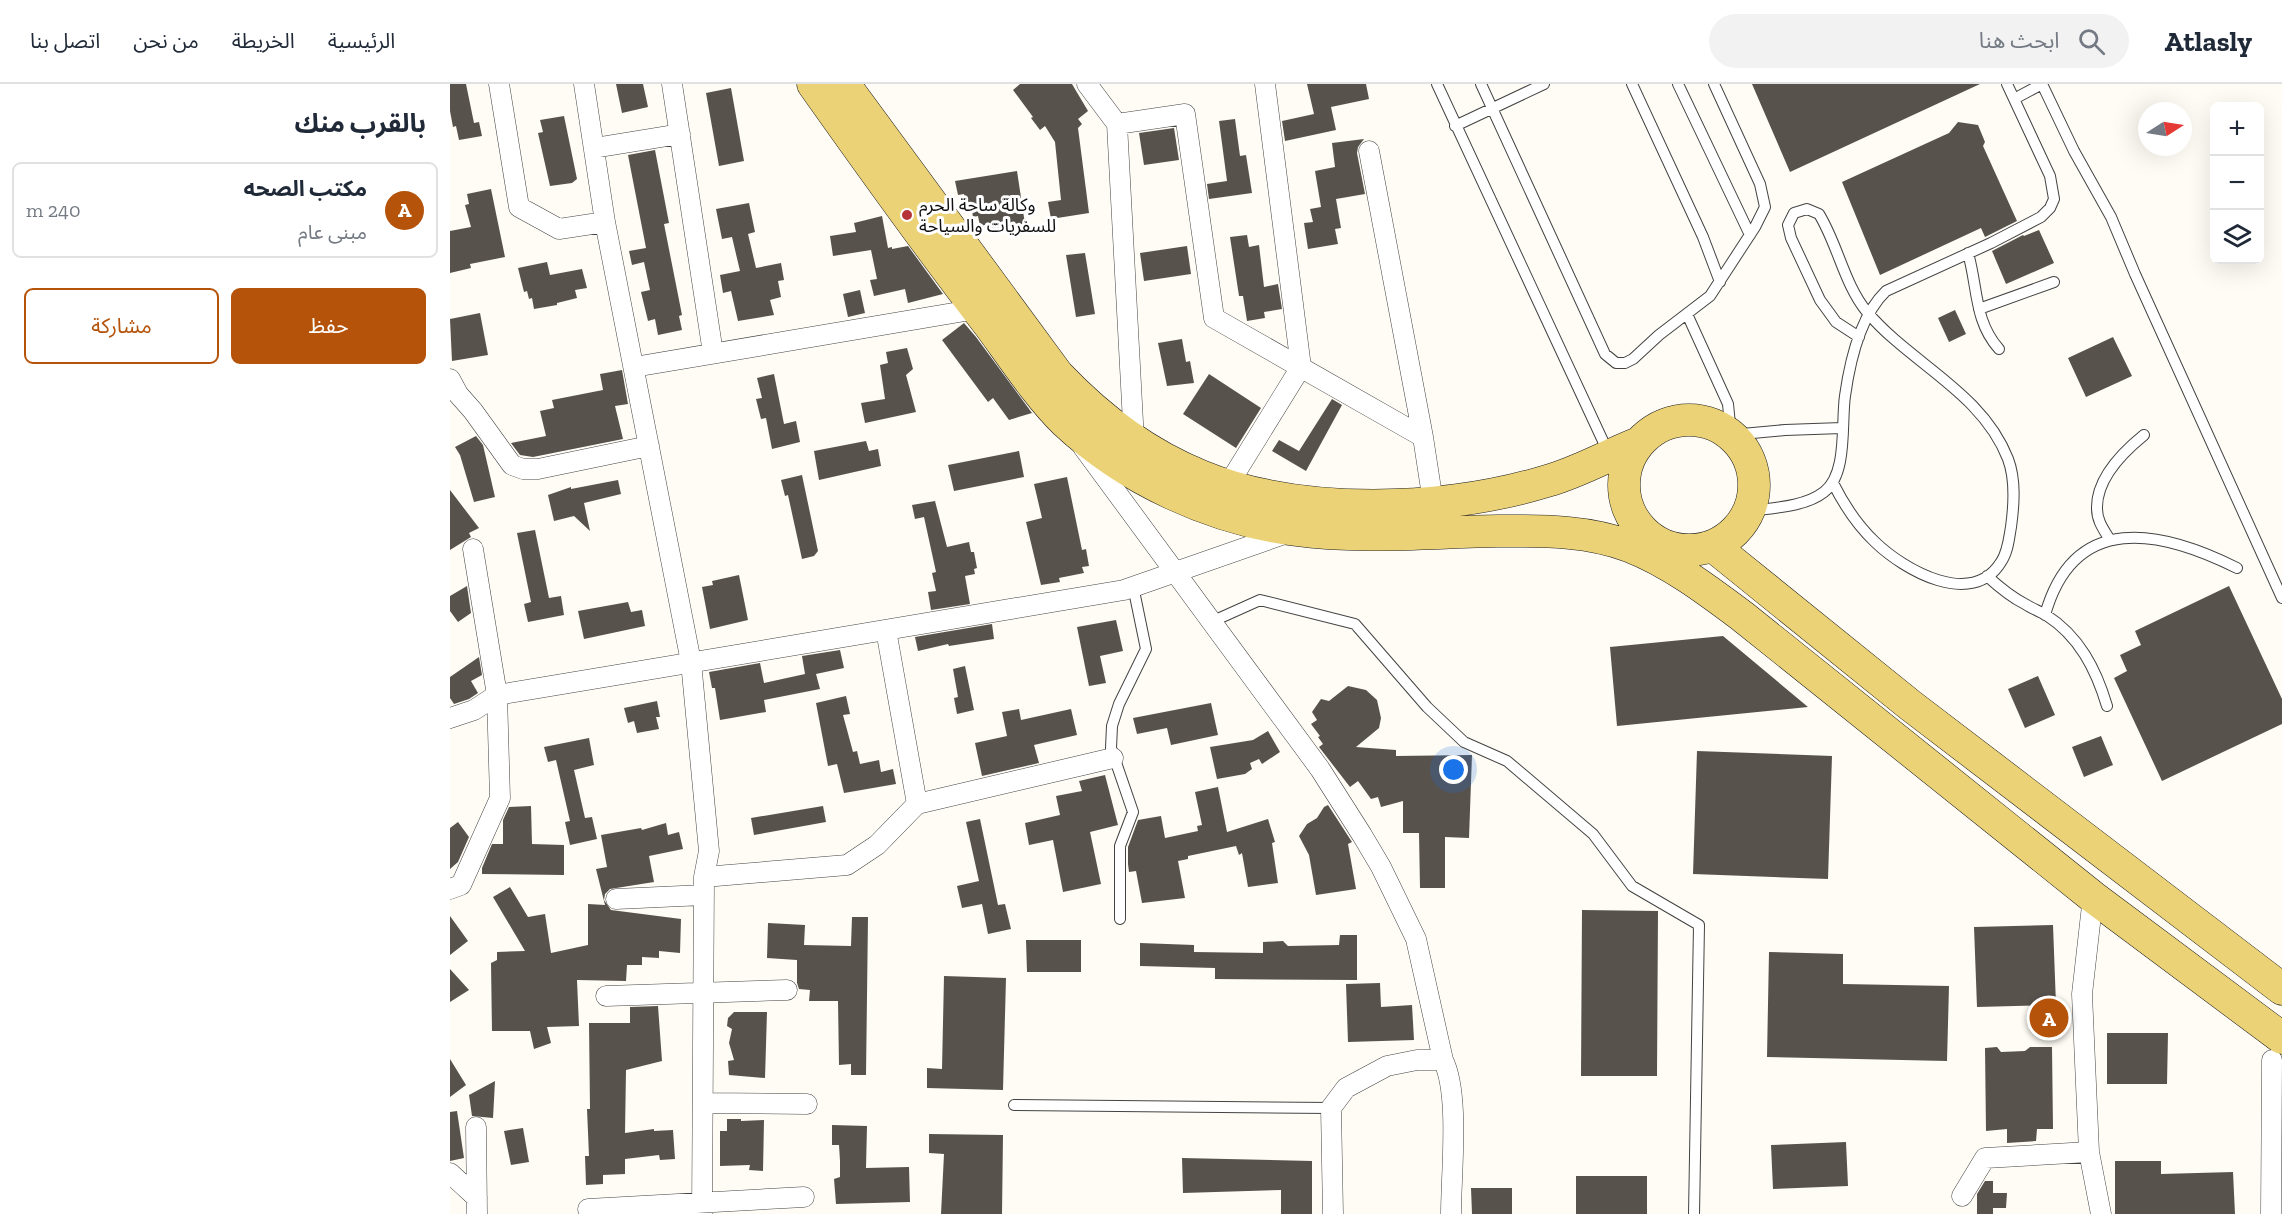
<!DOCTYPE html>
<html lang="ar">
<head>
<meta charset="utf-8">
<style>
  :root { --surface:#fff; --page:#f2f2f3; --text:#1f2937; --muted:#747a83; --line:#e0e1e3; --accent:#b45309 }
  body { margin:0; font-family:"Zilla Slab","Noto Sans Arabic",serif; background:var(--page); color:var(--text); direction:rtl }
  .controls { position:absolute; right:18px; top:18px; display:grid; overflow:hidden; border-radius:9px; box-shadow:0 6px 24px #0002 }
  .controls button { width:54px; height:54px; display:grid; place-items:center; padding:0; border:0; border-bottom:2px solid var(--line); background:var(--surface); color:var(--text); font:30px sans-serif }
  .compass { position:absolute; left:1688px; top:18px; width:54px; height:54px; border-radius:50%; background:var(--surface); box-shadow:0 6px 24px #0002; rotate:78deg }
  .you { position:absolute; left:1004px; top:686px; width:21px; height:21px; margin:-15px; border:4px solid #fff; border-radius:50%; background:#1a73e8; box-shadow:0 0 0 9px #1a73e833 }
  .badge { display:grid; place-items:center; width:39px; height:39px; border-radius:50%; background:var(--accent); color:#fff; font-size:20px; font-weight:700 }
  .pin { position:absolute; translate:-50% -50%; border:3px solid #fff; box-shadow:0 2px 6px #0006 }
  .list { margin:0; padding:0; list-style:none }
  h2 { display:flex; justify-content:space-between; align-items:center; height:78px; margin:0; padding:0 24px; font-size:26px }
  h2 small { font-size:20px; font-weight:400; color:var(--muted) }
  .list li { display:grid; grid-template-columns:39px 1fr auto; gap:18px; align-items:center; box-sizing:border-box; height:96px; margin:0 12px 12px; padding:0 12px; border:2px solid var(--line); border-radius:9px }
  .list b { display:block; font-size:22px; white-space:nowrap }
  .list p { margin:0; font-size:20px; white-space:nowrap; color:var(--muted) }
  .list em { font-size:20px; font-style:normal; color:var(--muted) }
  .actions { display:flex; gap:12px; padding:18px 24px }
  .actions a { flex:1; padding:14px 0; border:2px solid var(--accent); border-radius:9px; text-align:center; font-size:21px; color:var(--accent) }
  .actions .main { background:var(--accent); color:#fff }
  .icon { flex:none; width:33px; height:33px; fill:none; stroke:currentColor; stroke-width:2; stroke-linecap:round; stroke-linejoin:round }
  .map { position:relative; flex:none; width:1832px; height:1130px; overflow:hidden; direction:ltr }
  header { display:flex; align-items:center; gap:36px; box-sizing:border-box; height:84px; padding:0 30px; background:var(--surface); border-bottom:2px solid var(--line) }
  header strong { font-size:28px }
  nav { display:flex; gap:33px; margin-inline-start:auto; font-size:21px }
  .search { width:420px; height:54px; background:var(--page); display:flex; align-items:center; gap:15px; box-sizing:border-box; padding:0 21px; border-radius:33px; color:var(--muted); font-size:22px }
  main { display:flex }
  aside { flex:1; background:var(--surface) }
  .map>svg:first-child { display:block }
</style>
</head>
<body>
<header>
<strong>Atlasly</strong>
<div class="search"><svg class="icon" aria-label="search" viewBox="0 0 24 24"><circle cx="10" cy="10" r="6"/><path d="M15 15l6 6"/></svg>ابحث هنا</div>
<nav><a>الرئيسية</a><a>الخريطة</a><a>من نحن</a><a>اتصل بنا</a></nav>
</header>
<main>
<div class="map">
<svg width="1832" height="1130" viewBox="0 0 1832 1130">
  <rect width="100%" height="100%" fill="#fefcf4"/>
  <path fill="#58524d" d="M0 0H16L24 39 29 38 32 52 9 56 6 42 3 43 0 27Z
    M166 0H193L198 23 172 29Z
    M570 0H622L638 27 628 35 632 40 628 44 639 129 601 135 598 118 611 116 605 58 595 42 590 46 581 34 583 33 563 6Z
    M857 0H916L919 15 881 23 886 46 835 57 832 37 864 30Z
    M1302 0H1530L1340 88Z
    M281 4 294 77 269 82 256 9Z
    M114 32 127 95 122 99 100 102 88 49 93 48 90 36Z
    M785 35 790 72 796 71 802 109 759 115 757 100 777 97 769 37Z
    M1508 38 1528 41 1535 58 1533 62 1567 137 1535 153 1531 144 1430 191 1392 98 1499 49Z
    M724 44 729 76 694 81 689 49Z
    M914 55 908 63 907 69 915 110 886 115 891 144 885 145 888 160 858 165 854 139 863 138 860 125 871 123 865 87 885 83 882 59Z
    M205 66 219 139 214 140 232 231 229 232 232 246 208 251 205 235 198 237 191 208 200 206 194 178 182 181 179 167 196 164 178 71Z
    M567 87 575 140 536 147 535 141 530 142 528 132 523 133 521 121 516 122 514 110 508 111 505 97Z
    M41 105 55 173 20 180 21 184 0 189V147L21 143 15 121 19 120 17 110Z
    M299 119 305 148 298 150 306 184 331 179 334 196 328 197 331 213 320 216 324 231 288 237 281 207 273 209 270 191 290 187 282 153 272 155 266 125Z
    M432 132 438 164 442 163V165L458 162 493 210 458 219 455 205 424 212 420 196 427 195 421 166 383 172 380 152 406 148 404 139Z
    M1589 146 1604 179 1556 200 1542 167 1573 151 1574 152Z
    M797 151 799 163 809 161 814 203 828 200 832 225 814 228 815 234 797 237 793 212H789L780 153Z
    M737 162 741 190 694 197 690 169Z
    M635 169 645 230 626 233 616 171Z
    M97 178 100 191 132 185 137 204 125 206 127 214 107 219V221L84 225 82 214 79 215 77 207 74 208 68 184Z
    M410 206 415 229 398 233 393 210Z
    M1505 226 1516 250 1499 258 1488 234Z
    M30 229 38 271 2 277 0 235Z
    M514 239 526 253 582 329 559 336 543 314 538 318 492 256Z
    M1663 253 1682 292 1636 313 1618 274Z
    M732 255 736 278 740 277 744 299 717 302 708 259Z
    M457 264 463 285 456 291 466 328 415 339 411 319 435 315 430 281 438 279 436 268Z
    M172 286 178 320 165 322 173 355 83 373 70 371 61 359 96 352 90 327 104 324 102 316 153 306 150 290Z
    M324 290 334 340 346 337 350 358 322 365 316 334 311 335 306 315 312 314 307 294Z
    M759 290 811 324 786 364 733 330Z
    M882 315 892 321 856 387 822 367 829 356 849 367Z
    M26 352 33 361 45 413 24 418 10 371 5 363Z
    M416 357 419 367 428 365 431 382 369 396 364 367Z
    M569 367 574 393 504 407 498 381Z
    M352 391 368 467 364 472 352 475 338 411 335 412 331 396Z
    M617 393 632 466 636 465 639 482 632 483 634 489 609 494 610 498 591 501 576 438 592 434 584 400Z
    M168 396 171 410 134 419 140 447 124 432 104 437 98 411 121 403V405Z
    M0 406 29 444 19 449 21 453 0 466Z
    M485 417 497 463 519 458 521 468H524L527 484 524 485 525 490 515 492 520 520 481 526 478 508 486 507 482 489 486 488 474 433 465 435 462 421Z
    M85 446 99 514 111 512 114 531 78 538 74 520 81 518 67 449Z
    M289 491 298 536 260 545 252 503 263 501 262 497Z
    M17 502 21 529 8 538 0 527V512Z
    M1779 502 1832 615V640L1712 697 1664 594 1677 587 1670 571 1691 561 1685 547Z
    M178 518 181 528 192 526 195 542 134 555 128 527Z
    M666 536 673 567 650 572 656 599 639 602 627 543Z
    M542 540 544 555 499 562 498 560 468 567 465 553Z
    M1273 552 1358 623 1167 642 1160 563Z
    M390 566 394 584 366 590 370 605 314 616 316 628 270 636 265 604H262L259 588 310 579 314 599 355 590 352 572Z
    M29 573 32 591 21 597 28 609 19 615 4 620 0 614V593Z
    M515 582 524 626 507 630 504 614 508 613 503 585Z
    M1588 592 1605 631 1575 644 1558 605Z
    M898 602 916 606 927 616 931 634 929 644 906 663 946 666V672L1022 671 1019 754 995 753V804H970L969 749H953V717L931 723 928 713 921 715 908 697 900 703 869 663 873 660 868 653 870 652 861 640 867 636 862 628 871 615 879 617Z
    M396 612 400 630 393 631 403 668 407 667 410 680 429 676 431 688 443 685 446 700 394 709 387 680 378 682 366 619Z
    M207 617 210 633H206L209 645 187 649 184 637 178 639 174 624Z
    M761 619 768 651 721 661 717 644 687 650 683 634Z
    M569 625 571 636 621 625 627 651 584 661 589 679 532 692 525 659 557 652 552 628Z
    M818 647 830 668 812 680 809 675 800 679 802 685 795 690 767 695 760 663 803 656Z
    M1651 652 1663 681 1634 693 1622 663Z
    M139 654 144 681 124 686 135 734 142 733 147 755 120 761 115 738 120 737 106 676 98 678 94 663Z
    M1247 667 1382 672 1378 795 1243 790Z
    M655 691 668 741 640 748 651 800 613 808 603 756 579 761 575 739 610 731 606 712 632 707 629 697Z
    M768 703 777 748 818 735 825 758 822 759 828 799 798 803 792 769 789 771 786 762 738 772V775L728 777 735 814 692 819 686 787 679 788 678 780V763L688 736 711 732 715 754 748 747 747 742 752 741 745 708Z
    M878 721 902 758 898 760 906 805 866 811 859 771 849 752 857 740 867 734 874 723Z
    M81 722 82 760 114 761V791L32 790V784L42 760H53V736L59 723Z
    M373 722 376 738 304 751 301 734Z
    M530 735 548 821 555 820 561 845 538 850 532 820 512 824 507 802 529 797 516 738Z
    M8 738 19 753 8 778 0 785V744Z
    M216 739 218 751 229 748 233 765 199 772 204 798 160 805 155 810 154 816 161 826 231 835 230 869 209 867V874L192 873V881H177L176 897 127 896 129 942 97 943 101 959 84 965 80 947H42L41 879 47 876V868L75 867 43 813 60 803 78 833 95 830 101 869 138 861V820L155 821 146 785 157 783 151 751 191 744 192 746Z
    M1132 826 1208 827 1207 992H1131Z
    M0 832 18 857 0 871Z
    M402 833H418L416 991H401V980L389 981 388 917H359L360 906 349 905 347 899V876L317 874 318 839 355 841 354 861 401 862Z
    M1603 841 1606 921 1527 923 1524 843Z
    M890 851H907V896L765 895V884L690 882V859L744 861V868L813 869V858L833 857 838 862 889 861Z
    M576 856H631V888H577Z
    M1319 868 1393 870V900L1499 902 1497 977 1317 973Z
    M0 885 19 906 0 918Z
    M494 892 556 894 553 1006 477 1004V984L492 985Z
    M930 899 931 923 962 921 964 956 898 958 896 900Z
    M208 922 212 977 176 986 175 1049 204 1045V1047L223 1046 225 1075 210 1076 209 1071 175 1075V1090L153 1091V1100L136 1101 135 1072H139L137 1025H140L139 939H180V923Z
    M284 928H317L315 994 279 991 278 977 284 976 279 959 282 945 277 942 278 934Z
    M1657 949H1718L1717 1000H1657Z
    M1547 963 1551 968 1575 967 1580 963H1602L1603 1045H1587L1586 1057 1557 1059V1045L1536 1047 1535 964Z
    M0 975 16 1001 0 1013Z
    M45 997 43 1034 22 1032 19 1011Z
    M7 1027 14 1074 0 1077V1028Z
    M277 1035H291V1037L314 1036 313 1087 299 1086 300 1081 270 1082V1047H277Z
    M382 1041 417 1042 416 1084 459 1083 460 1118 386 1120 384 1095 390 1093V1077L389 1061H382Z
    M73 1044 79 1078 61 1081 54 1047Z
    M479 1050 553 1051 552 1130H491L494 1070 479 1069Z
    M1396 1058 1398 1102 1323 1105 1321 1061Z
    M732 1074 862 1077V1130H831V1106L733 1109Z
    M1665 1077H1711V1090L1783 1088 1785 1130H1665Z
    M1126 1092H1197V1130H1126Z
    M1535 1097H1543V1109H1557L1556 1124H1543V1130H1527V1110Z
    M1021 1104H1062V1130H1022Z"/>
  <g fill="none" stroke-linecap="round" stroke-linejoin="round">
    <defs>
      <path id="lane" d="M987 0 1159 370
        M1031 0 1155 270 1166 279H1175L1183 275 1209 251 1260 212 1305 143 1315 123 1310 100 1264 0
        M1182 0 1253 153 1270 198
        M1228 0 1300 151
        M1592 0 1624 67 1661 133 1685 190 1832 514
        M1564 15 1592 0
        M1005 42 1094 0
        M1518 169C1528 204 1524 237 1549 265
        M1529 225 1604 198
        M1237 230 1278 320 1281 351 1335 346 1392 344
        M1383 399C1394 421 1407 441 1425 458 1454 486 1522 525 1551 478 1558 468 1559 454 1561 443 1564 421 1566 396 1558 375 1532 308 1461 280 1417 228 1394 200 1388 161 1369 130L1357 125 1344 129 1338 141 1341 154 1370 216 1386 238 1409 253
        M1299 427C1322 424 1355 423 1374 408 1398 390 1391 339 1395 312 1400 276 1410 232 1436 207L1541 159 1591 133 1600 124 1604 115 1600 92 1557 0
        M1660 456C1654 446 1647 437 1647 425 1646 395 1673 368 1694 351
        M1537 492C1549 503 1561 513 1575 520 1581 524 1589 527 1596 531 1629 552 1646 585 1657 622
        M1595 531C1624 427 1711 446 1787 484
        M761 538 810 516 905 540 977 623 1014 658 1057 677 1143 750 1182 802 1249 841 1244 1130
        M670 835V762L683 728 661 664 662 642 669 620 696 565 683 502
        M564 1021 881 1024"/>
      <path id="street" d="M49 0 69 123 109 145 155 138
        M134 0 155 138 241 578 259 767 254 793 252 1130
        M222 0 263 269
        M637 0 667 40 684 357
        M667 40 735 30 764 234 973 353
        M144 64 230 50
        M919 67 973 353 983 418
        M184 283 527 225
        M0 295 8 310 23 327 62 381 73 385H88L199 362
        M633 363 870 685 912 751 931 783 966 855 993 976C1010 1009 1001 1090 1001 1130
        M778 401 851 283 815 0
        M0 634 24 626 47 611 674 506 840 448
        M467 720 663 674
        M254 793 397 781 427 761 467 720 436 546
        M0 805 11 801 50 714 47 611 23 465
        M1643 813 1632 910 1639 1068 1651 1130
        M166 815 254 811
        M156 912 337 906
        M253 1019 357 1020
        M26 1043 27 1130
        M0 1089 27 1114
        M1512 1112 1535 1074 1639 1068
        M138 1125 354 1113
        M883 1130 881 1024 896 1004 937 982 967 976H993
        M1821 1130 1822 976"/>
      <path id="primary" d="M363 0C421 82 479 163 540 242 562 272 589 313 615 338 677 396 762 435 846 446 910 455 983 448 1048 447 1093 447 1136 446 1179 462 1220 478 1256 505 1292 532L1643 813 1832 954
        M394 0 608 291C649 334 696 370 751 392 851 433 995 428 1097 397 1129 388 1158 371 1189 359
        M1174 401a65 65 0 1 1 130 0a65 65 0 1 1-130 0Z
        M1263 462 1460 621 1832 905"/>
    </defs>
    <use href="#lane" stroke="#434343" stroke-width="12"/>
    <use href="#street" stroke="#434343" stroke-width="21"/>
    <use href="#primary" stroke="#212121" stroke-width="33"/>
    <use href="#lane" stroke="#fff" stroke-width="10"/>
    <use href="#street" stroke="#fff" stroke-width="20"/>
    <use href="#primary" stroke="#ecd276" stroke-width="32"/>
  </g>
  <circle fill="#b43437" stroke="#fff" stroke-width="2" cx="457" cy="131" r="6"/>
  <g text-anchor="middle" stroke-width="6" stroke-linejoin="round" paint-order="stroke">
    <g font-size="18" fill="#101010" stroke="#fff" text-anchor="start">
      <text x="469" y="127">وكالة ساحة الحرم<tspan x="469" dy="21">للسفريات والسياحة</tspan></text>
    </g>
  </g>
</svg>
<div class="controls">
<button>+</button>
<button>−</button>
<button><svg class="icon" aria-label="layers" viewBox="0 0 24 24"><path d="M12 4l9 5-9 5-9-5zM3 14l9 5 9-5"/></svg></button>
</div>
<svg class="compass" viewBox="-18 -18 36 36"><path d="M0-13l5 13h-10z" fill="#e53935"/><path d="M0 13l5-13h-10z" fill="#747a83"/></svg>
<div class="you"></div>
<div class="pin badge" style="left:1599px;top:934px">A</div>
</div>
<aside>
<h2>بالقرب منك<small></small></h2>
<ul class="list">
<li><span class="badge">A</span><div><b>مكتب الصحه</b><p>مبنى عام</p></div><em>240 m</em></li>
</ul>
<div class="actions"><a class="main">حفظ</a><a>مشاركة</a></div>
</aside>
</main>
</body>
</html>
